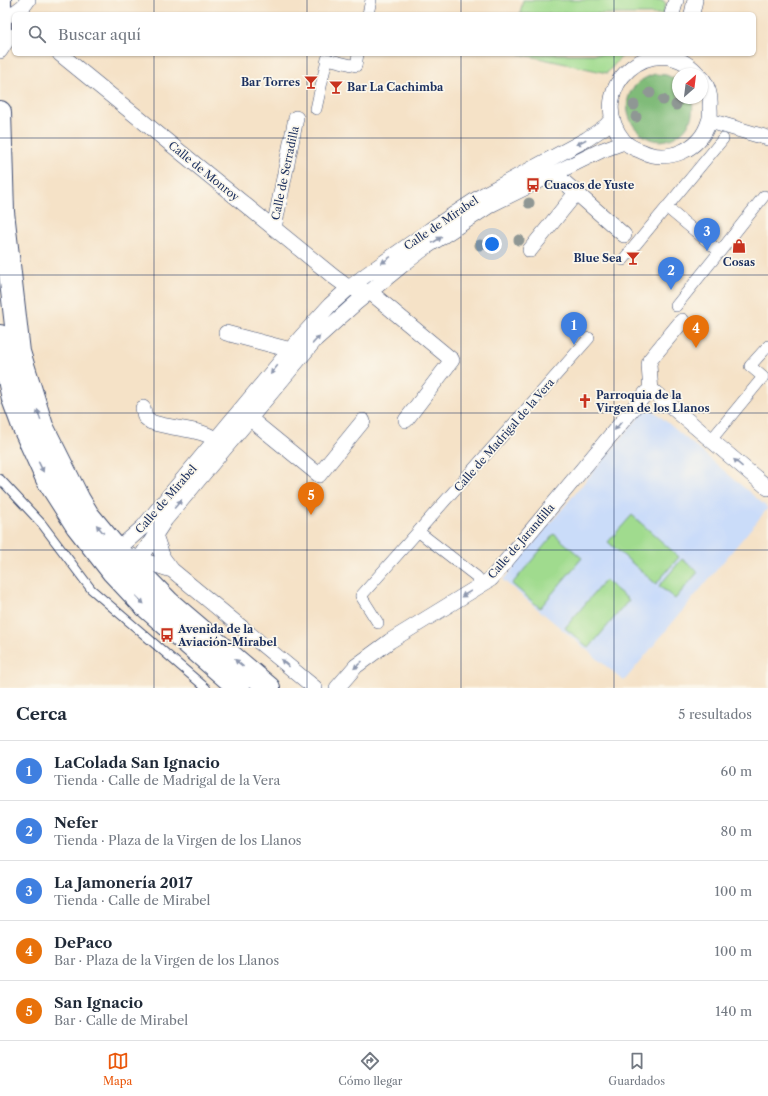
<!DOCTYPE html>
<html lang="es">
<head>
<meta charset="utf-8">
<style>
  :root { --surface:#fff; --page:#f2f2f3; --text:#1f2937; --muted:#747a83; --line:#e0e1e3; --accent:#ea580c }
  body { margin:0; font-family:"Libre Caslon Text",serif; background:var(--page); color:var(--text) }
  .compass { position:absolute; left:672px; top:68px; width:36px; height:36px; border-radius:50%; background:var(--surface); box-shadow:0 1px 3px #0004; rotate:28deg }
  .you { position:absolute; left:492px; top:244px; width:14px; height:14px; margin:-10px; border:3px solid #fff; border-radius:50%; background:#1a73e8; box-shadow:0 0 0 6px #1a73e833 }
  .badge { display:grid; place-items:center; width:26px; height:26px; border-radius:50%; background:var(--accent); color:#fff; font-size:13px; font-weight:700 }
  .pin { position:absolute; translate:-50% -33px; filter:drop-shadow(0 1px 2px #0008) }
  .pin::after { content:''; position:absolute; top:21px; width:14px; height:12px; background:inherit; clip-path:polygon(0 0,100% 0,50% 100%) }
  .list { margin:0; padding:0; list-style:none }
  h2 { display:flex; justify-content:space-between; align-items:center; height:52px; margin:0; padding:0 16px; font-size:17px }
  h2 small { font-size:13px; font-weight:400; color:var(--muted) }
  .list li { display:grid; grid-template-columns:26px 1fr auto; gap:12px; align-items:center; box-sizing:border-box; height:60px; padding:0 16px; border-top:1px solid var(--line) }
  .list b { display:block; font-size:15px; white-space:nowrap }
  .list p { margin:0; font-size:13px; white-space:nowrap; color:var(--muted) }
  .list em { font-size:13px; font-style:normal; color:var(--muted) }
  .icon { flex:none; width:22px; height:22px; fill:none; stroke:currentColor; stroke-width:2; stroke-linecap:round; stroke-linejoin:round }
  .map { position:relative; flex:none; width:768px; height:688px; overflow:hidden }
  .search { position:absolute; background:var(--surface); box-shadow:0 1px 3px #0004; left:12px; right:12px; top:12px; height:44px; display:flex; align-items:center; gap:10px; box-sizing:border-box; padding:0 14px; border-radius:6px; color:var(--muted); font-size:15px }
  .sheet { height:352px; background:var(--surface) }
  nav { display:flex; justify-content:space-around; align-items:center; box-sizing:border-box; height:56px; border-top:1px solid var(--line); background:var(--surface); font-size:11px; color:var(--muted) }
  nav a { display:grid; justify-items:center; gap:2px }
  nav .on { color:var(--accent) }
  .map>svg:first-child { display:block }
</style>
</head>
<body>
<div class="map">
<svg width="768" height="688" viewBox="0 0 768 688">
  <rect width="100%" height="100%" fill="#fbf7ec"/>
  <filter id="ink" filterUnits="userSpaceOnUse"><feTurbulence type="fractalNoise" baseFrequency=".025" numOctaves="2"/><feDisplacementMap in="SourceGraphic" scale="8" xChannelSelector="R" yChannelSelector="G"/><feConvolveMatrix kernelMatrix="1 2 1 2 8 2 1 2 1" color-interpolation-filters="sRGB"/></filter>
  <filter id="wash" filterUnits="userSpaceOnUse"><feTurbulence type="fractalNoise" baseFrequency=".012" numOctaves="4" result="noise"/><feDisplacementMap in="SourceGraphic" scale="16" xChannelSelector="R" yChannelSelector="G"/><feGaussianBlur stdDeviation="0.9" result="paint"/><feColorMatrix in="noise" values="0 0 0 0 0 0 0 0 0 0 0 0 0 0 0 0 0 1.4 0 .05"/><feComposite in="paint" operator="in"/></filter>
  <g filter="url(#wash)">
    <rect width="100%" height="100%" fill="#f5e2c7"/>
    <path fill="#cadcf9" d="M648 406 768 508 624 681 503 580Z"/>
    <path fill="#a0db8e" stroke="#5e8576" d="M523 0H663L666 4 663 14H520Z
      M520 54H627L621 57 607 73Z
      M632 515 679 557 656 584 608 542Z
      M554 534 582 558 540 608 512 584Z
      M682 559 698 572 675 599 659 586Z
      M605 580 629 600 589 648 565 628Z"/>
    <path fill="#80bb79" stroke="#4e756c" d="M655 74 666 75 678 80V98H692C694 111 692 123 682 132 642 166 597 92 655 74Z"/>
  </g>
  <g filter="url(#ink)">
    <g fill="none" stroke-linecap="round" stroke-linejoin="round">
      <defs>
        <path id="service" d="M0 479 42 524 91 589 206 688"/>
        <path id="pedestrian" d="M368 14 371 0
          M316 109 327 59 356 66 358 54
          M666 207 720 252
          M719 253 764 196
          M623 260 723 139
          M676 306 716 256
          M711 440 763 377 750 366 768 346
          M419 532 477 577
          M378 623 361 596 589 338"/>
        <path id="minor" d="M672 14 676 0
          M692 14 695 0
          M0 16C11 16 22 10 28 0
          M0 51 7 40 14 36
          M60 54 334 277 349 288 370 292 452 360 406 420
          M698 74C654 25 583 89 623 140 628 146 635 149 641 151 667 164 701 150 709 121 711 117 710 111 710 106 711 97 708 86 702 78
          M710 121 768 138
          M546 169 554 173 624 235
          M274 228 296 118
          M530 250 576 193
          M226 333 291 350
          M651 392 649 365 650 360 682 321
          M143 408 145 417 151 422C177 431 201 426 224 445
          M243 413 319 475 363 421
          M155 535 163 558 172 570 315 688
          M132 556 153 564 172 570
          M114 558 117 550 143 527 301 337 330 305 349 288 366 275 430 230 483 195 587 139 606 126 612 119
          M125 571H130L134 568 141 560 144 552 165 520 316 339 356 303 405 263 426 247 492 204 600 151 624 142
          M337 688 356 666 390 641 491 579 646 393 654 392 768 488"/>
        <path id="secondary" d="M0 30V0
          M0 112 3 212 19 352 42 426 79 500 88 515 117 550 169 603 269 688
          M0 336 13 399 23 426 47 479 77 526 113 572 143 604 239 688"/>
      </defs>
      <use href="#service" stroke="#3c4a6e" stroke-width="10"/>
      <use href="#pedestrian" stroke="#3c4a6e" stroke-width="12"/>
      <use href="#minor" stroke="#3c4a6e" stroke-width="16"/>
      <use href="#secondary" stroke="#3c4a6e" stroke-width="24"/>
      <use href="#service" stroke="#fff" stroke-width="8"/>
      <use href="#pedestrian" stroke="#fff" stroke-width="11"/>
      <use href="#minor" stroke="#fff" stroke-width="15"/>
      <use href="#secondary" stroke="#fff" stroke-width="22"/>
    </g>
    <g fill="#8f9794">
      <circle cx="650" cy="93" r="5.5"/>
      <circle cx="663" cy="100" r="5.5"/>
      <circle cx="634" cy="105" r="5.5"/>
      <circle cx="676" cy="105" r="5.5"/>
      <circle cx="636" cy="117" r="5.5"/>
      <circle cx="529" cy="203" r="5.5"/>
      <circle cx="519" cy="240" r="5.5"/>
      <circle cx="480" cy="245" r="5.5"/>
    </g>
    <defs><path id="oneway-solid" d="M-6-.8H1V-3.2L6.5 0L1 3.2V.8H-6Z"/></defs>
    <g fill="#8d97ae">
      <use href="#oneway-solid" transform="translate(581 142) rotate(152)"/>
      <use href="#oneway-solid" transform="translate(437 240) rotate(-33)"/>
      <use href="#oneway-solid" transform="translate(386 260) rotate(145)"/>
      <use href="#oneway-solid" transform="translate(316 340) rotate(-47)"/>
      <use href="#oneway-solid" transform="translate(274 370) rotate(129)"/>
      <use href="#oneway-solid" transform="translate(39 415) rotate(-107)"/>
      <use href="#oneway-solid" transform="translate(618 426) rotate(130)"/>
      <use href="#oneway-solid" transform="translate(738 463) rotate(-140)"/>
      <use href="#oneway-solid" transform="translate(41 467) rotate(64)"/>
      <use href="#oneway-solid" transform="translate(178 504) rotate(-50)"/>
      <use href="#oneway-solid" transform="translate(100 529) rotate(-130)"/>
      <use href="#oneway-solid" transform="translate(466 594) rotate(148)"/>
      <use href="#oneway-solid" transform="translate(140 600) rotate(45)"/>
      <use href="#oneway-solid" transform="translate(239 663) rotate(-140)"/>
      <use href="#oneway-solid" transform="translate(285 663) rotate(-140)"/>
      <use href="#oneway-solid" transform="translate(358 665) rotate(138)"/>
    </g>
  </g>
  <path fill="none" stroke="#1b2f5e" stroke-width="1" stroke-opacity="0.55" d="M154 0V14M307 0V14M461 0V14M614 0V14M154 54V688M307 54V688M461 54V688M614 54V688M0 138H768M0 275H768M0 413H768M0 550H768"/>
  <defs>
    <symbol id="bar-bare" viewBox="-9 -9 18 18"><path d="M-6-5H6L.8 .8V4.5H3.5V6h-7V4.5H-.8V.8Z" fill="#c8321e" stroke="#fbf7ec" stroke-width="2.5" paint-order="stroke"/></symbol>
    <symbol id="bus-bare" viewBox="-9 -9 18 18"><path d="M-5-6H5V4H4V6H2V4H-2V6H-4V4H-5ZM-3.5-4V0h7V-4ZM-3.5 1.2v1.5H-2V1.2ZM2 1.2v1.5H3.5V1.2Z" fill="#c8321e" stroke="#fbf7ec" stroke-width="2.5" paint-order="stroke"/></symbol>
    <symbol id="shop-bare" viewBox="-9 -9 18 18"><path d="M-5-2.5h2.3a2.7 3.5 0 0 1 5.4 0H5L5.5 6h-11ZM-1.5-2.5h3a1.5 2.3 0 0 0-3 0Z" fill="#c8321e" stroke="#fbf7ec" stroke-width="2.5" paint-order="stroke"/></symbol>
    <symbol id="church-bare" viewBox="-9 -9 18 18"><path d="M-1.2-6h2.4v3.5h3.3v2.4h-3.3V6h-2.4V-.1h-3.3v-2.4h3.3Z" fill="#c8321e" stroke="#fbf7ec" stroke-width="2.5" paint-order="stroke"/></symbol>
  </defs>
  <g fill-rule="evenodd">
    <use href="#bar-bare" x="301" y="72" width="20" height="20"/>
    <use href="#bar-bare" x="326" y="77" width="20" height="20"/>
    <use href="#bus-bare" x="523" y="175" width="20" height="20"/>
    <use href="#shop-bare" x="729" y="236" width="20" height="20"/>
    <use href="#bar-bare" x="623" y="248" width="20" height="20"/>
    <use href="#church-bare" x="575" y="391" width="20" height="20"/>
    <use href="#bus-bare" x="157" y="625" width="20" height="20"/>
  </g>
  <g text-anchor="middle" stroke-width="3.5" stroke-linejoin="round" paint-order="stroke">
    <g font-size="11" font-weight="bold" fill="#1b2f5e" stroke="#fbf7ec" text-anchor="start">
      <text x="300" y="86" text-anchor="end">Bar Torres</text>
      <text x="347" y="91">Bar La Cachimba</text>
      <text x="544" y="189">Cuacos de Yuste</text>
      <text x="622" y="262" text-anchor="end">Blue Sea</text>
      <text x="739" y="266" text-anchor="middle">Cosas</text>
      <text x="596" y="399">Parroquia de la<tspan x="596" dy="13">Virgen de los Llanos</tspan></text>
      <text x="178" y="633">Avenida de la<tspan x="178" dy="13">Aviación-Mirabel</tspan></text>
    </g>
    <g font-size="11" fill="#1b2f5e" stroke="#fbf7ec">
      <text transform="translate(204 171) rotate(39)" y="4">Calle de Monroy</text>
      <text transform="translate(285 173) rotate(-78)" y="4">Calle de Serradilla</text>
      <text transform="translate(441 223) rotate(-34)" y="4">Calle de Mirabel</text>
      <text transform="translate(504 435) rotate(-49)" y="4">Calle de Madrigal de la Vera</text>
      <text transform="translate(166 499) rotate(-49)" y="4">Calle de Mirabel</text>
      <text transform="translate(521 541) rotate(-49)" y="4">Calle de Jarandilla</text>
    </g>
  </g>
</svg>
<svg class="compass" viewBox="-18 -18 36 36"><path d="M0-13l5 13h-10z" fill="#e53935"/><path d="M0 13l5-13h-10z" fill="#747a83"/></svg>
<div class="you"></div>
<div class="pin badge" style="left:574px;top:345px;background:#3f7fe0">1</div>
<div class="pin badge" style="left:671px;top:290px;background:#3f7fe0">2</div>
<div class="pin badge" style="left:707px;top:251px;background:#3f7fe0">3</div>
<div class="pin badge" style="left:696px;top:348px;background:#e8710a">4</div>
<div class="pin badge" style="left:311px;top:515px;background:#e8710a">5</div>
<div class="search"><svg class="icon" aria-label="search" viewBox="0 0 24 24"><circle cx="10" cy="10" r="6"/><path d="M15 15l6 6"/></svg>Buscar aquí</div>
</div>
<section class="sheet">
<h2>Cerca<small>5 resultados</small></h2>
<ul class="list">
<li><span class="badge" style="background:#3f7fe0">1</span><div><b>LaColada San Ignacio</b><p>Tienda · Calle de Madrigal de la Vera</p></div><em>60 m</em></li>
<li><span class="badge" style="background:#3f7fe0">2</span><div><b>Nefer</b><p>Tienda · Plaza de la Virgen de los Llanos</p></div><em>80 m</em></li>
<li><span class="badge" style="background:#3f7fe0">3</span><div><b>La Jamonería 2017</b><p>Tienda · Calle de Mirabel</p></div><em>100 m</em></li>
<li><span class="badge" style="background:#e8710a">4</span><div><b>DePaco</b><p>Bar · Plaza de la Virgen de los Llanos</p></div><em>100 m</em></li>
<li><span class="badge" style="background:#e8710a">5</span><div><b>San Ignacio</b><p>Bar · Calle de Mirabel</p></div><em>140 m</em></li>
</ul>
</section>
<nav>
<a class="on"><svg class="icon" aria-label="map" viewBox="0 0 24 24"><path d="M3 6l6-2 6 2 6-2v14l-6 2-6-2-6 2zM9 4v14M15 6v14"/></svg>Mapa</a>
<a><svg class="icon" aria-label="directions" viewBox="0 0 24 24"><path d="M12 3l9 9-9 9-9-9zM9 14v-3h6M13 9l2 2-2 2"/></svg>Cómo llegar</a>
<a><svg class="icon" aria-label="saved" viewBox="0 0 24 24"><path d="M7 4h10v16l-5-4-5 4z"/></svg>Guardados</a>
</nav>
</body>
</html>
